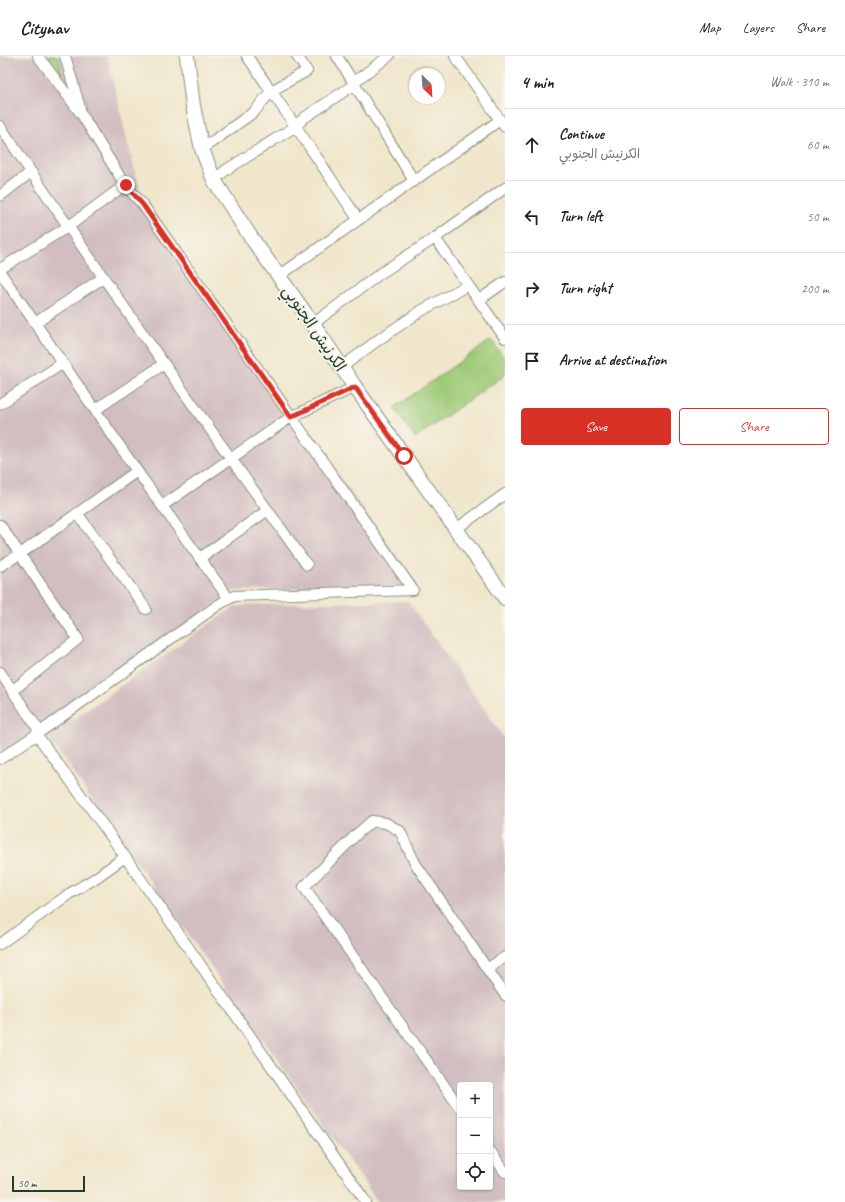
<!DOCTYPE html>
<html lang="en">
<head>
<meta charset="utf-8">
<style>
  :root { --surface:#fff; --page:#f6f6f6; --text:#222; --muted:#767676; --line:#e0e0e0; --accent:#d93025 }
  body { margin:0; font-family:Caveat,"Playpen Sans Arabic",sans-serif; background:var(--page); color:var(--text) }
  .controls { position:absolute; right:12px; bottom:12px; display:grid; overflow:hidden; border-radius:4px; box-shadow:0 1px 3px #0004 }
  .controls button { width:36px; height:36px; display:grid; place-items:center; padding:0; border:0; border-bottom:1px solid var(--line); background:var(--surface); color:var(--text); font:20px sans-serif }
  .compass { position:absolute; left:409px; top:12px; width:36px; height:36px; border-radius:50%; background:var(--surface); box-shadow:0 1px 3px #0004; rotate:155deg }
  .scale { position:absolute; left:12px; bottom:10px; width:73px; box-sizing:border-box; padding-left:4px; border:2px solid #1f3d34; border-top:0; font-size:11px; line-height:14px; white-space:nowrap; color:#1f3d34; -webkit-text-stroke:3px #f7f3e8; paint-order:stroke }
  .stop { position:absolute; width:12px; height:12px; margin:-9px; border:3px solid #d93025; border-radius:50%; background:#fff }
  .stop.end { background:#d93025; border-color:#fff; box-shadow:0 1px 4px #0008 }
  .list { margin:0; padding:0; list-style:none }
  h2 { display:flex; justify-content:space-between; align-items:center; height:52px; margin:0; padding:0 16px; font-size:17px }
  h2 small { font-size:13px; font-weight:400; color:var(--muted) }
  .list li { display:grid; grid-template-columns:26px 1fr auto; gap:12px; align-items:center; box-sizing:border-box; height:72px; padding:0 16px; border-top:1px solid var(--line) }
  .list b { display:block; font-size:15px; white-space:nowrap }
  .list p { margin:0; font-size:13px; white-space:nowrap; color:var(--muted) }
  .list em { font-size:13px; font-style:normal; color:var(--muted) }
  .actions { display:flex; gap:8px; padding:12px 16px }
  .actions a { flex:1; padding:9px 0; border:1px solid var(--accent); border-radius:4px; text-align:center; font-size:14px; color:var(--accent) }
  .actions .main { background:var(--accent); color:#fff }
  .icon { flex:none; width:22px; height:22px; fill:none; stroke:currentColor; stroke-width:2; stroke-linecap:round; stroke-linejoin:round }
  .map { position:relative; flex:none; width:505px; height:1146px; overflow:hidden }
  header { display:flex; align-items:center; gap:24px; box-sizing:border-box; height:56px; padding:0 20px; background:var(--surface); border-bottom:1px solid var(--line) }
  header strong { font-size:19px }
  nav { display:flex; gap:22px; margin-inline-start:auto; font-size:14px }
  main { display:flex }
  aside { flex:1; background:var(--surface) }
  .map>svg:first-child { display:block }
</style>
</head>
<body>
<header>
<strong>Citynav</strong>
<nav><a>Map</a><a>Layers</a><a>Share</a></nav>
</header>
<main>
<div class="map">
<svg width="505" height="1146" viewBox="0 0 505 1146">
  <rect width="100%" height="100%" fill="#f7f3e8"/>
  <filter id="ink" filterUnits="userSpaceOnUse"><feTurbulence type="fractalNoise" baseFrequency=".025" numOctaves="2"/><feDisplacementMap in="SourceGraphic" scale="8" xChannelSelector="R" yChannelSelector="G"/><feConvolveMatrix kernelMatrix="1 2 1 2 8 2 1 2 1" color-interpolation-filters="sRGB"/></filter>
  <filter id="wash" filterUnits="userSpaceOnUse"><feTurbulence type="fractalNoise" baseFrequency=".012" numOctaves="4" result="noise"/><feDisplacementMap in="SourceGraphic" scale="16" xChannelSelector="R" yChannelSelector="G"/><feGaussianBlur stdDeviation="0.9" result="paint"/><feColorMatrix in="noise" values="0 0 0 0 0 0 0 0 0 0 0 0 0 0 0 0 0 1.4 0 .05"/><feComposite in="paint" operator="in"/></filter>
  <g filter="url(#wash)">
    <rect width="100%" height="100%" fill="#f0e6cb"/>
    <path fill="#d2bec1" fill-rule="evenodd" d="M0 0H107L143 149 418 529 233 535 0 703Z
      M408 545 505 683V1146H378L48 681 225 557 235 551 248 549ZM460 1029H490V1131H460Z"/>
    <path fill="#9dca77" stroke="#5e8456" d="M46 0H58L63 25Z
      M491 284 505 303V319L415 382 394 352Z"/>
  </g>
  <g filter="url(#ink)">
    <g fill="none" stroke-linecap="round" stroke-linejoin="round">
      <defs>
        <path id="minor" d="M38 0 82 59 125 129 143 149 413 534
          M65 0 80 52
          M297 0 307 15 271 35C301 77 329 120 358 163
          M337 0 414 125
          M455 0 505 71
          M354 26 389 0
          M0 70C99 218 203 364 307 509
          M202 93 254 56 271 35 247 0
          M214 124 226 114 296 70 304 62 355 28
          M0 140 31 116
          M435 182 505 282
          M0 213 69 170 125 129
          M0 216 137 415 229 543
          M279 220 500 64
          M479 244 505 226
          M35 267 104 221
          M313 268 381 217 435 182 505 132
          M342 311 378 284 421 255 468 229
          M0 348 63 307
          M95 354 164 308
          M162 450 291 361 355 331
          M77 457 146 553
          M0 469 78 583 12 635
          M456 473 505 438
          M200 502 268 454
          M0 510 20 498 137 415
          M0 616 40 676
          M37 679 105 772 366 1146
          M0 703 40 676 218 549 234 540 413 534
          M0 888 69 838 94 823 125 801
          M487 913 505 901
          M460 1052 304 831 358 777 372 765 386 767 400 775 415 807 505 939
          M490 1095 505 1116"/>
        <path id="secondary" d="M187 0 193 50 202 93 214 124 250 180 313 268 355 331 505 542"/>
      </defs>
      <use href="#minor" stroke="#889280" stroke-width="12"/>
      <use href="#secondary" stroke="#889280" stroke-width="16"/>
      <use href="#minor" stroke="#fff" stroke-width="10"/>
      <use href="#secondary" stroke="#fff" stroke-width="14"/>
    </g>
  </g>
  <g fill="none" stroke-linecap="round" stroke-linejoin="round" filter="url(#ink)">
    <path stroke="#d93025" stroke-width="5" d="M126 129 143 149 291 361 355 331 404 400"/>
  </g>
  <g text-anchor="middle" stroke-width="4" stroke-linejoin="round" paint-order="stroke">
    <g font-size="16" fill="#1f3d34" stroke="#f7f3e8">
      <text transform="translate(315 272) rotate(56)" y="6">الكرنيش الجنوبي</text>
    </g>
  </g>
</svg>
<div class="controls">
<button>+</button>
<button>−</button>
<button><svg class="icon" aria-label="locate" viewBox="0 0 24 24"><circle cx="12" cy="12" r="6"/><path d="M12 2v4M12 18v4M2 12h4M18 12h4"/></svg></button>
</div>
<svg class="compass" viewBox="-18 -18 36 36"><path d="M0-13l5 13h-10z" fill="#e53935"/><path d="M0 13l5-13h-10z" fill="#767676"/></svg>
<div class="scale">50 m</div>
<div class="stop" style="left:404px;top:400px"></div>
<div class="stop end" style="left:126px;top:129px"></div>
</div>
<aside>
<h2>4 min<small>Walk · 310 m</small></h2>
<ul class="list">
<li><svg class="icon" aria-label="ahead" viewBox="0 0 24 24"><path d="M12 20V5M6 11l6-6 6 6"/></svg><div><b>Continue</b><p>الكرنيش الجنوبي</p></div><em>60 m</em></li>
<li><svg class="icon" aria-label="left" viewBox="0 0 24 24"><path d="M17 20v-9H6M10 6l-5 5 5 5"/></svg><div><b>Turn left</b></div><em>50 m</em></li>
<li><svg class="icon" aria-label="right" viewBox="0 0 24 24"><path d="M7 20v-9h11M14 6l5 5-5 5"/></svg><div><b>Turn right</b></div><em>200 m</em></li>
<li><svg class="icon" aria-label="arrive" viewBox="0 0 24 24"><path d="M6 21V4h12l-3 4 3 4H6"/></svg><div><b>Arrive at destination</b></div></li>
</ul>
<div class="actions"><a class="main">Save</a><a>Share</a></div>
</aside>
</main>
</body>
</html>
